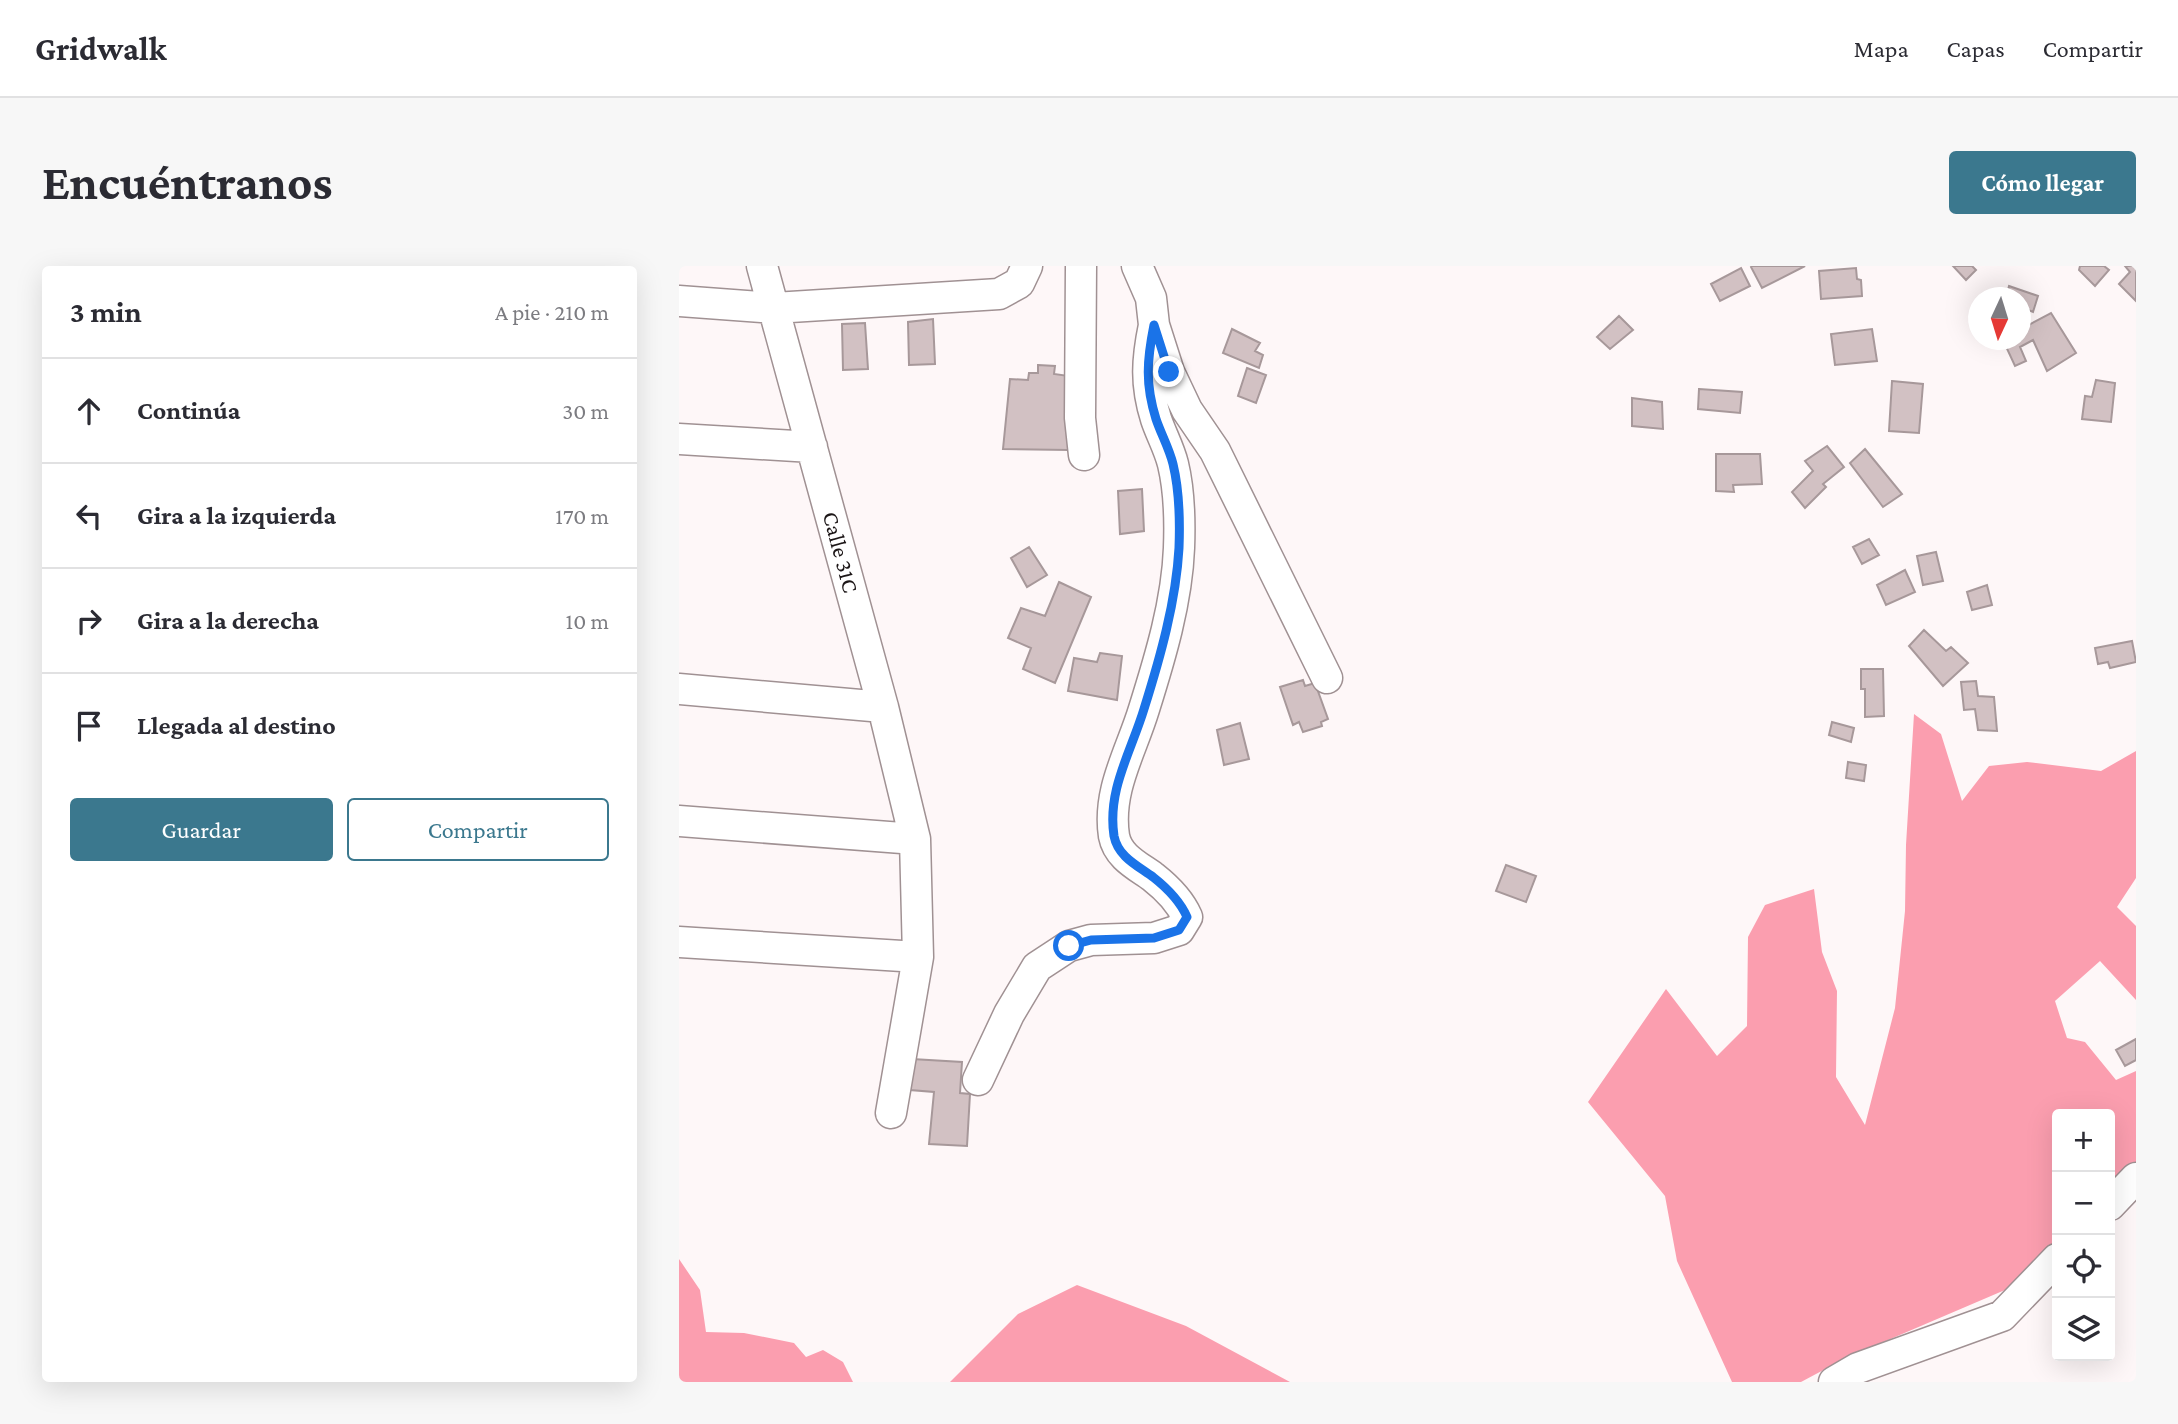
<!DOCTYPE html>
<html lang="es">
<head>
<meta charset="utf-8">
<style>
  :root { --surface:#fff; --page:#f7f7f7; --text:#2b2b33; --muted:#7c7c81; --line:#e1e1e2; --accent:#3b788e }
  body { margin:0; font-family:"Crimson Pro",serif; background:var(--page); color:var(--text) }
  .controls { position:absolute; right:21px; bottom:21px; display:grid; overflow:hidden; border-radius:7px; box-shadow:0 7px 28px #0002 }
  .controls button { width:63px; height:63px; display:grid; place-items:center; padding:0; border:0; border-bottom:2px solid var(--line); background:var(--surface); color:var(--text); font:35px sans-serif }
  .compass { position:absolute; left:1289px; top:21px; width:63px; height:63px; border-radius:50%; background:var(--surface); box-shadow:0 7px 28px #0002; rotate:184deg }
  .stop { position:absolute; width:21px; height:21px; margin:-16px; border:5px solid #1a73e8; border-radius:50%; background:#fff }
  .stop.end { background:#1a73e8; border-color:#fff; box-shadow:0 2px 7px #0008 }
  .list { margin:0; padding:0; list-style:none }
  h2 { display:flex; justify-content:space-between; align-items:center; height:91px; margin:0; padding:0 28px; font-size:30px }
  h2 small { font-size:23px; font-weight:400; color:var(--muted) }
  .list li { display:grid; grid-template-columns:46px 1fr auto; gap:21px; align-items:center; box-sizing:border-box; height:105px; padding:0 28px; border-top:2px solid var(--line) }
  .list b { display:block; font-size:26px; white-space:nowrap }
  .list em { font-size:23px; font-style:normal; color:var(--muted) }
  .actions { display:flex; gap:14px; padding:21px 28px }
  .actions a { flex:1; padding:16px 0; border:2px solid var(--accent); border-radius:7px; text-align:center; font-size:24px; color:var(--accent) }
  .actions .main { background:var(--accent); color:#fff }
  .icon { flex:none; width:38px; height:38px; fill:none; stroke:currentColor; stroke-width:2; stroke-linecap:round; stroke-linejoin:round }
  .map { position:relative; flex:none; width:1457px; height:1116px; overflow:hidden; border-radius:7px }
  header { display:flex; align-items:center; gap:42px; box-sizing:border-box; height:98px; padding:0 35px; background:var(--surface); border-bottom:2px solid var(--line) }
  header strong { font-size:33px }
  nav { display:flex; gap:38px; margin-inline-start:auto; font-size:24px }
  .intro { display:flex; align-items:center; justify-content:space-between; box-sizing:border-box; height:168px; padding:0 42px }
  h1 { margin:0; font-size:49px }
  .button { padding:18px 32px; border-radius:7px; background:var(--accent); color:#fff; font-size:24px; font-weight:700 }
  main { display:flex; gap:42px; padding:0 42px }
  aside { flex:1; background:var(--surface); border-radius:7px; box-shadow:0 7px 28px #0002 }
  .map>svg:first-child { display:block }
</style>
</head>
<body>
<header>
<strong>Gridwalk</strong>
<nav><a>Mapa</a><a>Capas</a><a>Compartir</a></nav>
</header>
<div class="intro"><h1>Encuéntranos</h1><a class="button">Cómo llegar</a></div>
<main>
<aside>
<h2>3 min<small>A pie · 210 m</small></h2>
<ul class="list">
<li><svg class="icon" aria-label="ahead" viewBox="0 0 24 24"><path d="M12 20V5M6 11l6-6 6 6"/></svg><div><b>Continúa</b></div><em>30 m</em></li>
<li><svg class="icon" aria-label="left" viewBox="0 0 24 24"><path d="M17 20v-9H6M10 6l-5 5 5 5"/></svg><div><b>Gira a la izquierda</b></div><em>170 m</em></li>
<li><svg class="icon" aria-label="right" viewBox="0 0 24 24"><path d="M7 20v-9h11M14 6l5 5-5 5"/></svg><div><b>Gira a la derecha</b></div><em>10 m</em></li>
<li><svg class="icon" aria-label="arrive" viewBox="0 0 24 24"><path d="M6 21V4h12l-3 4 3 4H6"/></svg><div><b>Llegada al destino</b></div></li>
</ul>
<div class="actions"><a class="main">Guardar</a><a>Compartir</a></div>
</aside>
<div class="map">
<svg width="1457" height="1116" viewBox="0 0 1457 1116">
  <rect width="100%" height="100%" fill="#fef7f8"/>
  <path fill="#fb9eaf" d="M1235 448 1262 468 1283 535 1310 500 1348 496 1422 505 1457 485V612L1438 641 1457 660V734L1421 695 1376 735 1388 772 1406 776 1437 814 1457 805V901L1431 926V848H1378V977L1333 1021 1167 1092 1122 1116H1053L998 995 986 930 909 836 987 723 1038 790 1068 760 1069 671 1086 639 1135 623 1143 686 1158 725 1157 811 1186 859 1216 742 1226 645 1227 579Z
    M0 993 21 1024 27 1066 65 1067 115 1077 127 1091 144 1084 164 1096 174 1116H0Z
    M398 1019 507 1060 611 1116H271L339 1048Z"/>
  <path fill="#d2c1c3" stroke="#a7989a" stroke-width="2" d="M1126 0 1083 22 1072 1 1073 0Z
    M1274 0H1293L1297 4 1287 14Z
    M1401 0H1425L1430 4 1416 20 1400 4Z
    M1446 0H1457V35L1440 18 1451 6Z
    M1062 2 1071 20 1041 35 1032 18Z
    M1177 2 1178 13 1182 14 1183 30 1142 33 1140 5Z
    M1330 20 1359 30 1354 46 1342 41V32H1327Z
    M1372 47 1397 87 1368 105 1354 74 1341 81 1347 95 1336 100 1324 74H1342V63Z
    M940 50 954 64 931 83 918 71Z
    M254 53 256 98 230 99 229 56Z
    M186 57 189 103 164 104 163 58Z
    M553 63 581 77 576 85 584 89 580 102 544 87Z
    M1193 63 1198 95 1156 99 1152 68Z
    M359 99 376 100 375 108 390 110 389 184 324 183 331 113 349 114 350 107H359Z
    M568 102 587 109 577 137 559 130Z
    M1417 114 1436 117 1432 156 1403 153 1406 130 1413 131Z
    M1213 115 1244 118 1240 167 1210 165Z
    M1020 123 1063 126 1061 147 1019 143Z
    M953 132 983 136 984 163 953 160Z
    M1148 180 1165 201 1144 218 1147 221 1126 242 1113 226 1134 205 1126 195Z
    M1186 183 1223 228 1204 241 1171 197Z
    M1037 188H1081L1083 218 1054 219 1055 226 1037 225Z
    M463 223 465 265 441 268 439 225Z
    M1190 273 1200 289 1183 298 1174 281Z
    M350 281 368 309 348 321 332 292Z
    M1257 286 1264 315 1244 319 1238 290Z
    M1226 304 1236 326 1207 339 1198 319Z
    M380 316 412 331 376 417 344 403 352 382 329 372 342 342 366 350Z
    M1308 319 1313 339 1293 344 1288 326Z
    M1245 364 1267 385 1272 381 1289 397 1264 420 1230 380Z
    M1453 375 1457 396 1431 402 1429 396 1419 398 1416 382Z
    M421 387 443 390 438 434 389 425 395 392 418 396Z
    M1182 403H1204L1205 450 1186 451V423H1182Z
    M624 414 626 420 636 417 649 453 642 456 643 460 624 466 620 456 614 459 601 421Z
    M1297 415 1299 430 1315 431 1318 465 1299 464 1296 443 1285 444 1282 416Z
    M1153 456 1175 462 1172 476 1150 469Z
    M561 457 570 493 545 499 538 464Z
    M1169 496 1187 499 1185 515 1167 512Z
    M827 599 857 610 847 636 817 625Z
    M1457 773V794L1446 800 1437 784Z
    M233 793 283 796 281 827 291 828 288 880 250 878 255 826 231 824Z"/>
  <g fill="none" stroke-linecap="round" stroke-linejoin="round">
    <defs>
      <path id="minor" d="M83 0 204 441 236 573 239 691 212 847
        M402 0 401 152 405 189
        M458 0 472 32 475 59 490 106 508 144 536 185 648 412
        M0 35 95 42 320 28 340 17 348 0
        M0 173 133 181
        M0 423 204 441
        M0 555 236 573
        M0 676 239 691
        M299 814 330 748 358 701 390 680 412 674 475 672 500 664 508 651C501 635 488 622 474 611 459 600 439 591 435 570 428 524 452 486 465 443 481 392 498 336 500 282 501 256 500 223 494 198 490 182 482 168 477 153 466 118 468 93 475 59
        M1431 939 1457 912
        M1155 1116 1179 1102 1323 1050 1378 993"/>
    </defs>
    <use href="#minor" stroke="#a09193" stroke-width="33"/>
    <use href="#minor" stroke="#fff" stroke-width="30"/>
  </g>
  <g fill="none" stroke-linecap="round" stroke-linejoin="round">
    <path stroke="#1a73e8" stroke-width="9" d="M390 680 412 674 475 672 500 664 508 651C501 635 488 622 474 611 459 600 439 591 435 570 428 524 452 486 465 443 481 392 497 336 500 282 501 256 500 223 494 198 490 182 482 168 477 153 466 118 468 94 475 59L490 106"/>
  </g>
  <g text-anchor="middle" stroke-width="5" stroke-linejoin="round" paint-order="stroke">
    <g font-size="23" fill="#1c1617" stroke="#fff">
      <text transform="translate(162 286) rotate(75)" y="8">Calle 31C</text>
    </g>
  </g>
</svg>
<div class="controls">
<button>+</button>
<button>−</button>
<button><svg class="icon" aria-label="locate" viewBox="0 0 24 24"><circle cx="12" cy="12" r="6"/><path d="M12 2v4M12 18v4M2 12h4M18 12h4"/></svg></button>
<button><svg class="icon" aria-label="layers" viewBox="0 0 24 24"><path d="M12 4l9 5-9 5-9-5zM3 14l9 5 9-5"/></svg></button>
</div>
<svg class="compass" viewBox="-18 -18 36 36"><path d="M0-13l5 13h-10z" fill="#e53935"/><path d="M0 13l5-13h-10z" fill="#7c7c81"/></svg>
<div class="stop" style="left:390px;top:680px"></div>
<div class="stop end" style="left:490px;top:106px"></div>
</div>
</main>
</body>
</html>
